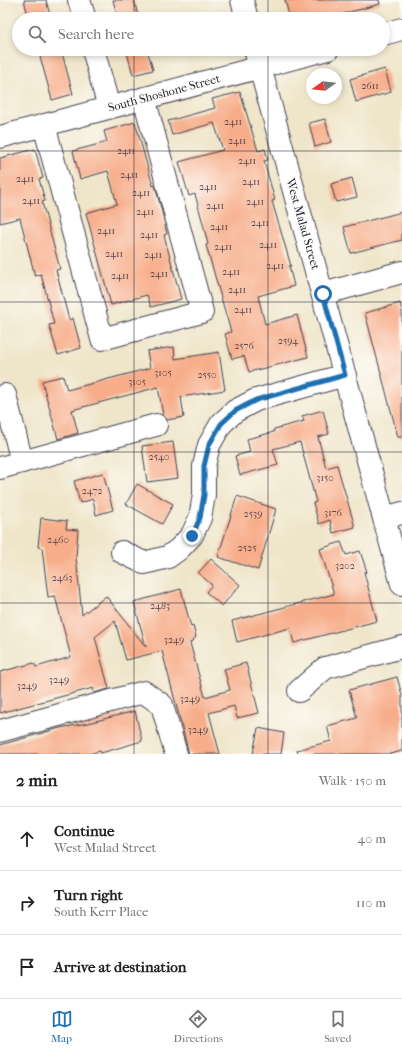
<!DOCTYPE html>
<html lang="en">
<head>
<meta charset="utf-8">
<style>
  :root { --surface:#fff; --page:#f6f6f6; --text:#222; --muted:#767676; --line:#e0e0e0; --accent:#1f6fb2 }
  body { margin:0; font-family:"IM FELL French Canon",serif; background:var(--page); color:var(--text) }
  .compass { position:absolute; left:306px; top:68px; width:36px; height:36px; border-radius:50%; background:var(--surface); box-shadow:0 2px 6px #0003; rotate:255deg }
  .stop { position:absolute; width:12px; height:12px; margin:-9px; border:3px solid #1f6fb2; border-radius:50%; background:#fff }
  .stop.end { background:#1f6fb2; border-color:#fff; box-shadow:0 1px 4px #0008 }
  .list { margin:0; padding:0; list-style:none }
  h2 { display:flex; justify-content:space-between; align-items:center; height:52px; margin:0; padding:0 16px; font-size:17px }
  h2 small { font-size:13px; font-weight:400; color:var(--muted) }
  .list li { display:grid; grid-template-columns:26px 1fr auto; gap:12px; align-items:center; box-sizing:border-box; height:64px; padding:0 16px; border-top:1px solid var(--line) }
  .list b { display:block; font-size:15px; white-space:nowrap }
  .list p { margin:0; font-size:13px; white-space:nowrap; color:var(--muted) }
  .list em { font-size:13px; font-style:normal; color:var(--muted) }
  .icon { flex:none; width:22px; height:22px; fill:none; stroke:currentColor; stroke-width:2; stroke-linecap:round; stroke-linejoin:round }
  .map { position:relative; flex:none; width:402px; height:754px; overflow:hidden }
  .search { position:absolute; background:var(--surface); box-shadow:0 2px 6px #0003; left:12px; right:12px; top:12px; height:44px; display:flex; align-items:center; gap:10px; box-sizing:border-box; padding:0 14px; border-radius:22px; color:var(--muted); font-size:15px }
  .sheet { height:244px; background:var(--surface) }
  nav { display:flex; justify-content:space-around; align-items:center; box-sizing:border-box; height:56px; border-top:1px solid var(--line); background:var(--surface); font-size:11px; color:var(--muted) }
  nav a { display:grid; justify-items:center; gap:2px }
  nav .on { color:var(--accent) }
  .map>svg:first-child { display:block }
</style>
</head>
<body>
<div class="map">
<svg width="402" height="754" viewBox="0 0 402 754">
  <rect width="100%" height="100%" fill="#fdfcf7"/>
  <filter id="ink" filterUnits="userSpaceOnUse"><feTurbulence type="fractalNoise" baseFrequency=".025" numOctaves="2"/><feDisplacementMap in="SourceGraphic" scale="8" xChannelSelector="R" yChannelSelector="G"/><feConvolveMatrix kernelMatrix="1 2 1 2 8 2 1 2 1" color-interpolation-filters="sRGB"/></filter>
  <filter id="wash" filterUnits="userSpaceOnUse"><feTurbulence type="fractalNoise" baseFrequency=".012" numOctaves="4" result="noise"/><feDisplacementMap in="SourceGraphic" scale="16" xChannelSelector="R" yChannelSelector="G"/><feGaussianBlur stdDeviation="0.9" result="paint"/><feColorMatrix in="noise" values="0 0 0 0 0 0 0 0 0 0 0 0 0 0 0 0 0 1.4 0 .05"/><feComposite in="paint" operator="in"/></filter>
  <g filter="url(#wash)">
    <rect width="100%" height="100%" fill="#efe5c9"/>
    <g id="blocks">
      <path fill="#f7ad8a" d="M24 0H46L51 19H29Z
        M113 0H134L139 19H118Z
        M285 0H379L380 4 324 19H290Z
        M38 49H61L73 94 52 100Z
        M126 49H147L153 70 133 75Z
        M385 69 391 92 356 102 350 79Z
        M240 92 258 151 265 149 268 160 264 161 275 200 272 201 291 266H289L294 286 258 296 265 324 297 315 308 357 249 372 244 356 232 359 225 334 231 332 206 245 208 244 203 224 195 194 189 196 179 162 223 150 214 123 172 135 168 121 215 108 212 99Z
        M325 119 331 142 315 147 309 123Z
        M135 122 153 186 155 185 162 212 167 234 164 235 181 299 151 307 147 295 111 305 86 213 117 204 108 171 80 179 73 151 107 142 104 131Z
        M35 149 43 178 39 179 45 201 42 202 60 269 56 270 69 320 73 318 81 348 58 355 49 325 54 324 41 274 35 276 20 218 0 223V158Z
        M352 178 357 197 336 202 331 184Z
        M402 212V240L351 253 344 227Z
        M400 303 402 312V437H398L365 313Z
        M174 347 175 359 219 352 225 390 181 397 184 417 167 420 163 415 158 387 72 410 78 433 58 439 42 381 63 376 67 390 150 368 147 351Z
        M323 410 329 434 318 437 326 468 337 465 355 527 333 533 330 520 319 524 313 503 316 502 300 442 273 449 278 465 240 475 235 456 250 452 247 439 274 432V429L304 421 302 416Z
        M173 442 178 478 147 482 142 446Z
        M103 473 113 510 96 515 93 499 80 503 74 481Z
        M137 484 173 504 162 524 126 504Z
        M237 496 276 509 258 570 218 557Z
        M41 518 67 521 66 529 78 530 76 557 82 615 106 596 146 647 134 602 181 589 191 627 193 626 196 637 190 643 205 697 230 690 224 669 246 663 259 713 237 718 234 706 209 713 220 754H189L162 651 126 660 115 621 95 637 109 689 94 693 93 688 0 713V672L34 663 36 667 71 657 55 596 48 597 42 548 38 547Z
        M341 542 346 555 360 551 367 572H364L377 621 294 643 290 628 237 642 232 621 334 594 320 549Z
        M211 559 240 585 222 606 206 592 212 585 198 573Z
        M397 677 402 695V751L390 754H298L297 750 331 741 327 726 357 718 349 690Z
        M135 711 142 741 101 753 100 751 89 754H0V745L60 728 88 723Z
        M258 728 284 733 281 754H253Z"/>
    </g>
  </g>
  <g filter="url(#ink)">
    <use href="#blocks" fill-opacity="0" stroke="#413f50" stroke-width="1"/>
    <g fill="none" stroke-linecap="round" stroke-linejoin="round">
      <defs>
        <path id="minor" d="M79 0 85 19
          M242 0 247 19
          M383 34 402 29
          M93 49 109 108
          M255 49 402 584
          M44 125 102 339 202 312 144 98
          M0 137 328 49
          M323 294 402 272
          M5 395 22 462
          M0 468 156 425
          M384 518 402 513
          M122 552 144 563 168 557 179 549 192 535 200 518 204 495V466L209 445 221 424 235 411 256 400 345 375
          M299 691 325 668 402 647
          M0 731 144 692 162 705 176 754"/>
      </defs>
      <use href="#minor" stroke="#413f50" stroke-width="24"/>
      <use href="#minor" stroke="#fff" stroke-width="22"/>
    </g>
  </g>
  <g fill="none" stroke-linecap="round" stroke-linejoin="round" filter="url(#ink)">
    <path stroke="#1f6fb2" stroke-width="5" d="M192 536 200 518 204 495V466L209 445 221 424 235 411 256 400 345 375 323 294"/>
  </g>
  <path fill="none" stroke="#22223b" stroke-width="1" stroke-opacity="0.55" d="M134 0V19M268 0V19M134 49V754M268 49V754M0 151H402M0 302H402M0 452H402M0 603H402"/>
  <g text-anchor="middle" stroke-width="3" stroke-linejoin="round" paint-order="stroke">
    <g font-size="10" fill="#57454f">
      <text x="370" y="89">2611</text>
      <text x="233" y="125">2411</text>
      <text x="237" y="144">2411</text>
      <text x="126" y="154">2411</text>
      <text x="247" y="164">2411</text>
      <text x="129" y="178">2411</text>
      <text x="25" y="182">2411</text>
      <text x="251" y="185">2411</text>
      <text x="208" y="190">2411</text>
      <text x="141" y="196">2411</text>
      <text x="31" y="204">2411</text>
      <text x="255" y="205">2411</text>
      <text x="215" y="209">2411</text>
      <text x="145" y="215">2411</text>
      <text x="260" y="226">2411</text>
      <text x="219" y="230">2411</text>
      <text x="106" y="234">2411</text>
      <text x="149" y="238">2411</text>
      <text x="268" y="248">2411</text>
      <text x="223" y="250">2411</text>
      <text x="114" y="257">2411</text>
      <text x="153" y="258">2411</text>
      <text x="275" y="269">2411</text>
      <text x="231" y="275">2411</text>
      <text x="159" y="277">2411</text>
      <text x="120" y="279">2411</text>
      <text x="237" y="293">2411</text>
      <text x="243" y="313">2411</text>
      <text x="288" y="344">2594</text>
      <text x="244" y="349">2576</text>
      <text x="163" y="376">3105</text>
      <text x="207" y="378">2550</text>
      <text x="137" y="385">3105</text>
      <text x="159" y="460">2540</text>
      <text x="325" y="481">3150</text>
      <text x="92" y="494">2472</text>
      <text x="333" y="516">3176</text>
      <text x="253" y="517">2539</text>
      <text x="58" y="543">2460</text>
      <text x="247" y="551">2525</text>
      <text x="345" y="569">3202</text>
      <text x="62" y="581">2463</text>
      <text x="160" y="609">2483</text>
      <text x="174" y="643">3249</text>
      <text x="59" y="683">3249</text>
      <text x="27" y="689">3249</text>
      <text x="190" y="702">3249</text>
      <text x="198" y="733">3249</text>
    </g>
    <g font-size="12" fill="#22223b" stroke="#fdfcf7">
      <text transform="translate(164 93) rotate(-15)" y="4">South Shoshone Street</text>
      <text transform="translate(303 224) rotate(74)" y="4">West Malad Street</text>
    </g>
  </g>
</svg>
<svg class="compass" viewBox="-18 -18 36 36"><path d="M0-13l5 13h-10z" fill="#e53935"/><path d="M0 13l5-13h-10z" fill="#767676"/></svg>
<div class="stop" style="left:323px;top:294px"></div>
<div class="stop end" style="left:192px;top:536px"></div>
<div class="search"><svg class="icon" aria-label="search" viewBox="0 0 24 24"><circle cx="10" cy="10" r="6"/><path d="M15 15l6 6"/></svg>Search here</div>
</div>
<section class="sheet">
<h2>2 min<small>Walk · 150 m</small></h2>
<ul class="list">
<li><svg class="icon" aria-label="ahead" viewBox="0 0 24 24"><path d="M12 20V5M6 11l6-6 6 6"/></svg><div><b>Continue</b><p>West Malad Street</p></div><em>40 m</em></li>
<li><svg class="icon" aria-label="right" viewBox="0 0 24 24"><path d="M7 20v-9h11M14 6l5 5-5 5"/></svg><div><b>Turn right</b><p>South Kerr Place</p></div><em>110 m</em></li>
<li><svg class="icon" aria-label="arrive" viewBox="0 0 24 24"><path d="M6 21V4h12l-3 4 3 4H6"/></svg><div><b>Arrive at destination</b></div></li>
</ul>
</section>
<nav>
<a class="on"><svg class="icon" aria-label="map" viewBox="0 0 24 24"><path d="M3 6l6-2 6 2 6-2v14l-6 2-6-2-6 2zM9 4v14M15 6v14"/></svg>Map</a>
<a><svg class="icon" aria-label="directions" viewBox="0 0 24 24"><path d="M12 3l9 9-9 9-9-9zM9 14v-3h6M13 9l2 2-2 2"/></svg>Directions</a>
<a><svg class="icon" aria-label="saved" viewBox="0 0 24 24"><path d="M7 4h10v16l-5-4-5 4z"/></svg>Saved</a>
</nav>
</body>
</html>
